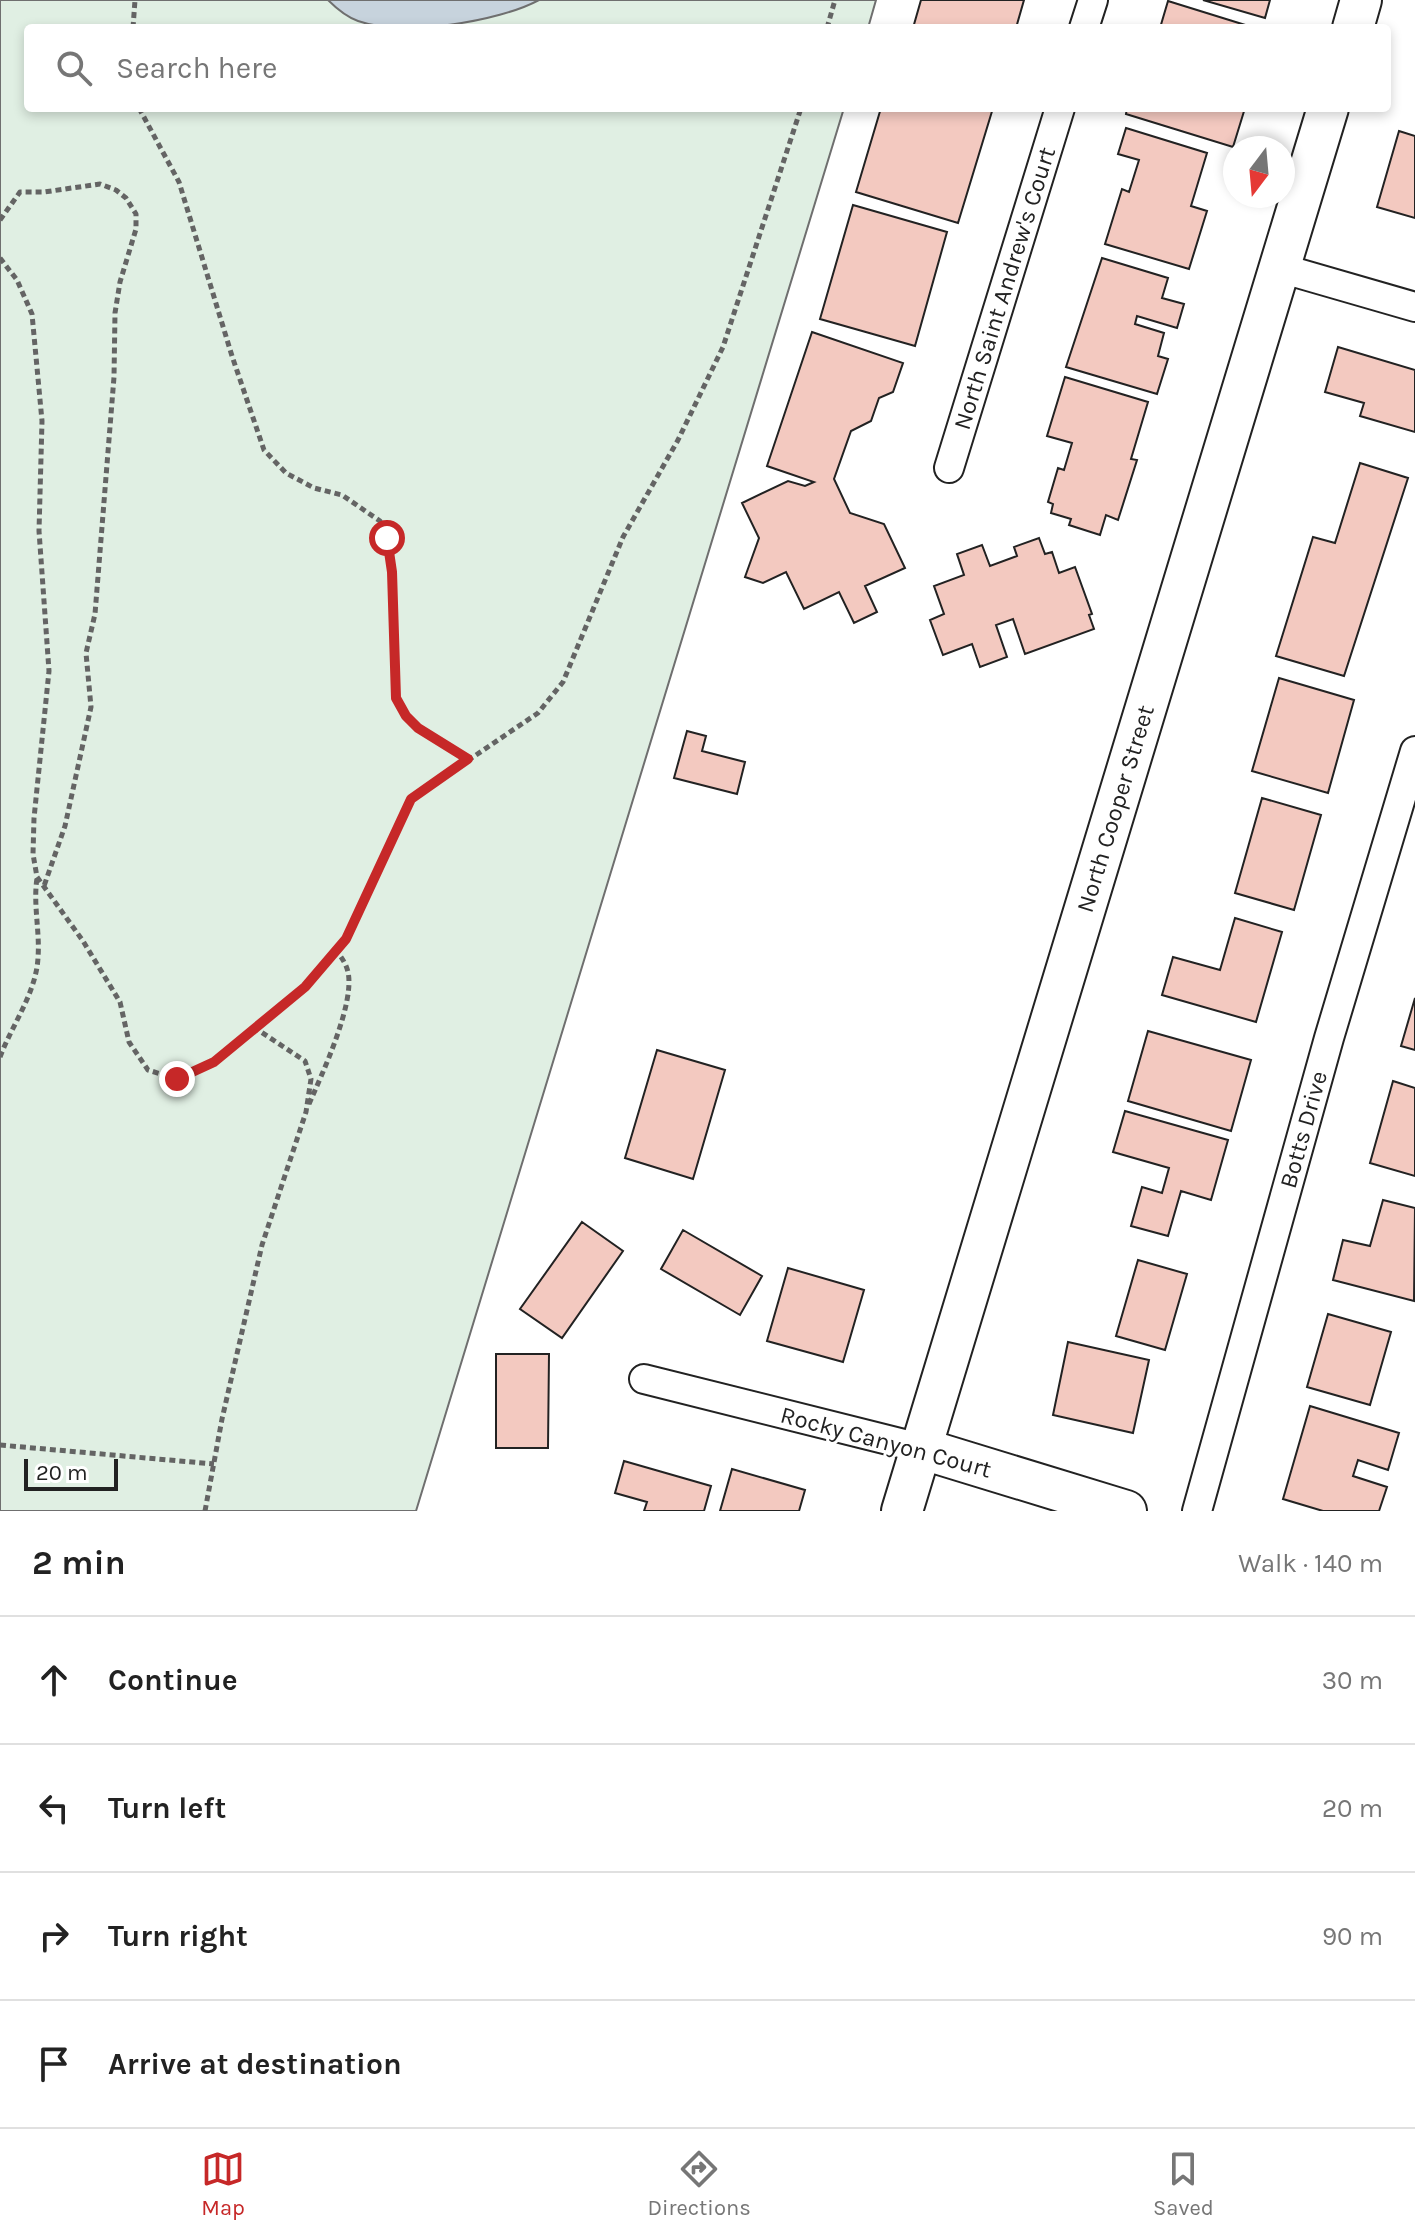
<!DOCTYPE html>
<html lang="en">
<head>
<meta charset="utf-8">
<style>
  :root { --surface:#fff; --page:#f2f2f2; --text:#222; --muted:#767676; --line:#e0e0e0; --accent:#c62828 }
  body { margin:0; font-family:Karla,sans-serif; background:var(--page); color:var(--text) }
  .compass { position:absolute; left:1223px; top:136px; width:72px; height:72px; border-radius:50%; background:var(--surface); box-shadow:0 4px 12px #0003; rotate:196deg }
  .scale { position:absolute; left:24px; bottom:20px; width:94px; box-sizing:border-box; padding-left:8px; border:4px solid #222; border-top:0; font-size:22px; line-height:28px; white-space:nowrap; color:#222; -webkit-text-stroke:6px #fff; paint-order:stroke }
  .stop { position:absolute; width:24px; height:24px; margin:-18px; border:6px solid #c62828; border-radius:50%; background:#fff }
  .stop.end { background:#c62828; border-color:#fff; box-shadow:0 2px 8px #0008 }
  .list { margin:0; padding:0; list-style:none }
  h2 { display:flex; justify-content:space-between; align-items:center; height:104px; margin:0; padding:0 32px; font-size:34px }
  h2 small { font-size:26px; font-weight:400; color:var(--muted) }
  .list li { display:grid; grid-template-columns:52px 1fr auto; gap:24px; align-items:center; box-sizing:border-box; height:128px; padding:0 32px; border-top:2px solid var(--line) }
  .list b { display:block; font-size:30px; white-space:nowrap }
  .list em { font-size:26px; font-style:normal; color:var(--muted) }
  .icon { flex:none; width:44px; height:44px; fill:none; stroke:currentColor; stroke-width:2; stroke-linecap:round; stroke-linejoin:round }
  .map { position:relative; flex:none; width:1415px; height:1511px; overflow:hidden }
  .search { position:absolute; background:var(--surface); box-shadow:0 4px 12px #0003; left:24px; right:24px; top:24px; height:88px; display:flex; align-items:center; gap:20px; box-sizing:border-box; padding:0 28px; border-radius:8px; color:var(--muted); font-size:30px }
  .sheet { height:616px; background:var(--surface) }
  nav { display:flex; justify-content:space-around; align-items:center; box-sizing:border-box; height:112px; border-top:2px solid var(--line); background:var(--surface); font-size:22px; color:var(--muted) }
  nav a { display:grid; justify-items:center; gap:4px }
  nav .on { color:var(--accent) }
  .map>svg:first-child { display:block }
</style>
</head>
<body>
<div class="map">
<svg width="1415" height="1511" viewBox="0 0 1415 1511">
  <rect width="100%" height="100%" fill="#fff"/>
  <path fill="#e0efe3" stroke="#6f6f6f" stroke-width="2" d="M0 0H876L868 28H28V108H844L416 1511H0Z"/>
  <path fill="#c7d3dd" stroke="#6f6f6f" stroke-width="2" d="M328 0H539C498 22 403 37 358 21 347 17 336 8 328 0Z"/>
  <path fill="#f3c9c0" stroke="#222" stroke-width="2" d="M921 0H1024L1016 28H913Z
    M1203 0H1270L1265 18Z
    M1168 1 1255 28H1160Z
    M881 108H993L958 223 856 192Z
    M1127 108H1245L1233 147 1126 114Z
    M1126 128 1207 153 1191 206 1207 211 1189 269 1105 244 1122 189 1129 192 1139 160 1118 154Z
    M1399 131 1415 136V218L1377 207Z
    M853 205 947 232 915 346 820 319Z
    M1102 258 1168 278 1162 298 1184 304 1177 328 1137 316 1135 324 1164 333 1158 356 1168 359 1157 394 1066 367Z
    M812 332 903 363 893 392 879 398 871 421 851 431 834 479 850 513 884 524 905 568 865 586 877 612 854 623 839 592 804 609 786 572 763 583 745 577 759 538 742 503 788 481 805 486 814 482 767 466Z
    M1338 347 1415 370V432L1360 416 1364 403 1325 392Z
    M1065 377 1148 402 1131 459 1137 460 1118 520 1106 515 1100 535 1069 525 1071 519 1051 513 1053 504 1048 502 1058 468 1064 470 1072 443 1047 436Z
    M1360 463 1408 478 1344 676 1276 656 1313 537 1335 543Z
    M1039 538 1045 554 1052 552 1059 573 1075 567 1092 614 1089 615 1094 629 1025 654 1013 619 996 625 1007 657 980 667 972 644 943 655 930 620 944 614 934 586 964 575 957 554 982 545 990 566 1017 556 1014 547Z
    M1279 678 1354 700 1328 793 1252 771Z
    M687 731 706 736 702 751 745 762 737 794 674 778Z
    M1262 798 1321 815 1294 910 1235 893Z
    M1235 918 1282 932 1256 1022 1162 995 1173 957 1220 970Z
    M1415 998V1050L1401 1046Z
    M1148 1031 1251 1060 1231 1131 1128 1101Z
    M657 1050 725 1070 693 1179 625 1158Z
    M1393 1081 1415 1088V1176L1370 1163Z
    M1125 1111 1228 1140 1211 1200 1181 1191 1168 1236 1131 1226 1142 1187 1162 1193 1169 1168 1113 1152Z
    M1383 1200 1415 1208 1414 1301 1333 1280 1343 1240 1370 1246Z
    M582 1222 623 1251 562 1338 520 1309Z
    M683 1230 762 1276 740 1315 661 1269Z
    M1138 1260 1187 1274 1165 1350 1116 1336Z
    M788 1268 864 1290 843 1362 767 1341Z
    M1328 1314 1391 1332 1370 1405 1307 1387Z
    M1068 1342 1149 1360 1133 1433 1053 1415Z
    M496 1354H549L548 1448H496Z
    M1310 1406 1399 1433 1388 1470 1358 1460 1353 1476 1387 1487 1379 1511H1323L1283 1499Z
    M624 1461 711 1486 704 1511H644L647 1502 615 1493Z
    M732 1469 805 1490 799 1511H720Z"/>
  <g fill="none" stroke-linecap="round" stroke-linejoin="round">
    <defs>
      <g id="street">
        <path d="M1084 28 1093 0"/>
        <path d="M1280 268 1415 307"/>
        <path id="s1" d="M949 468 1060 108"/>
        <path d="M644 1379 920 1448"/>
        <path id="s2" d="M1197 1511 1329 1038 1415 751"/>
      </g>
      <g id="secondary">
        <path d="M1353 28 1361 0"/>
        <path d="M920 1448 1126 1511"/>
        <path id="s3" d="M902 1511 1328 108"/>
      </g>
    </defs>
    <use href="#street" stroke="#222" stroke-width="32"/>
    <use href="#secondary" stroke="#222" stroke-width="44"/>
    <path stroke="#646464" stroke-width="5" stroke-dasharray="6 4" stroke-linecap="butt" d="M133 28 135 0
      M827 28 835 0
      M139 108 179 182 232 356 264 450 286 473 314 488 342 495 380 521 387 538 392 572 396 698 406 716 418 728 468 759
      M0 220 20 192H44L100 184 116 190 126 198 136 214V229L120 282 115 313 114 377 95 614 86 653 91 707 65 826 44 886
      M0 258 17 280 32 314 42 421 39 531 49 671 34 818 33 854 37 877 83 941 120 1002 129 1042 148 1070 177 1079 214 1062 305 987 346 939 411 799 538 713 563 682 623 537 678 440 723 347 801 108
      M0 1057C12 1025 36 993 38 958 40 931 33 905 37 878
      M309 1104C322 1074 355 1004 348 972 346 963 341 957 336 950
      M0 1445 214 1464
      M205 1511 222 1419 262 1245 306 1112 311 1079 305 1061 255 1028"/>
    <use href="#street" stroke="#fff" stroke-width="28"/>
    <use href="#secondary" stroke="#fff" stroke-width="40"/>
  </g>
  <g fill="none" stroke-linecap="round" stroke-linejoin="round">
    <path stroke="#c62828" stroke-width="10" d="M177 1079 214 1062 305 987 346 939 411 799 468 759 418 728 406 716 396 698 392 572 387 538"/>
  </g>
  <g text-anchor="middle" stroke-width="6" stroke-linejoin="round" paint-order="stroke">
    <g font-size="24" fill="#222" stroke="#fff">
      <text dy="8" stroke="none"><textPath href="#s1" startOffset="188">North Saint Andrew's Court</textPath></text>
      <text dy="8" stroke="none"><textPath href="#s3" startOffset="734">North Cooper Street</textPath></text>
      <text dy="8" stroke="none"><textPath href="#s2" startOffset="396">Botts Drive</textPath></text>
      <text transform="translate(886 1442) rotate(15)" y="8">Rocky Canyon Court</text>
    </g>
  </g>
</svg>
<svg class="compass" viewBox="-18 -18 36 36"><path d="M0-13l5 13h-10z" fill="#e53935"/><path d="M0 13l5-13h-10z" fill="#767676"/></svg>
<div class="scale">20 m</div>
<div class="stop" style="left:387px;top:538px"></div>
<div class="stop end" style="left:177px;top:1079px"></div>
<div class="search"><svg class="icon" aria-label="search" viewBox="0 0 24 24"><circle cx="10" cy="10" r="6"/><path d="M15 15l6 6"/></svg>Search here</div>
</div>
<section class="sheet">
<h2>2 min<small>Walk · 140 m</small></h2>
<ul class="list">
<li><svg class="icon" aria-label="ahead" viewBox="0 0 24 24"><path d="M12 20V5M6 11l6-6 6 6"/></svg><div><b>Continue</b></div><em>30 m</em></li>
<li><svg class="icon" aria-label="left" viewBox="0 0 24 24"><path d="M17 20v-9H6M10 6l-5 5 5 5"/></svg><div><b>Turn left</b></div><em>20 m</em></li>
<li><svg class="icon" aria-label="right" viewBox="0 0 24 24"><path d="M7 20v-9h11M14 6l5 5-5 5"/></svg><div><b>Turn right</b></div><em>90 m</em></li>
<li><svg class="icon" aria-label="arrive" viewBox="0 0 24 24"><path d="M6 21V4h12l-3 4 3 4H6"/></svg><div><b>Arrive at destination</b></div></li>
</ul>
</section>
<nav>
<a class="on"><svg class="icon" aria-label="map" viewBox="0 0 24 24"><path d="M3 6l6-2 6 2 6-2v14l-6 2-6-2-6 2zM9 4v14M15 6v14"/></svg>Map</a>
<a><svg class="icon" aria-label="directions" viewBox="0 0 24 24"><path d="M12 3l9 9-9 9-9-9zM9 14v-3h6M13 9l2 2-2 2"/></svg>Directions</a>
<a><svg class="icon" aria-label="saved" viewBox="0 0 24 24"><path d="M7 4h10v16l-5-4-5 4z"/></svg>Saved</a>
</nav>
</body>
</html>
